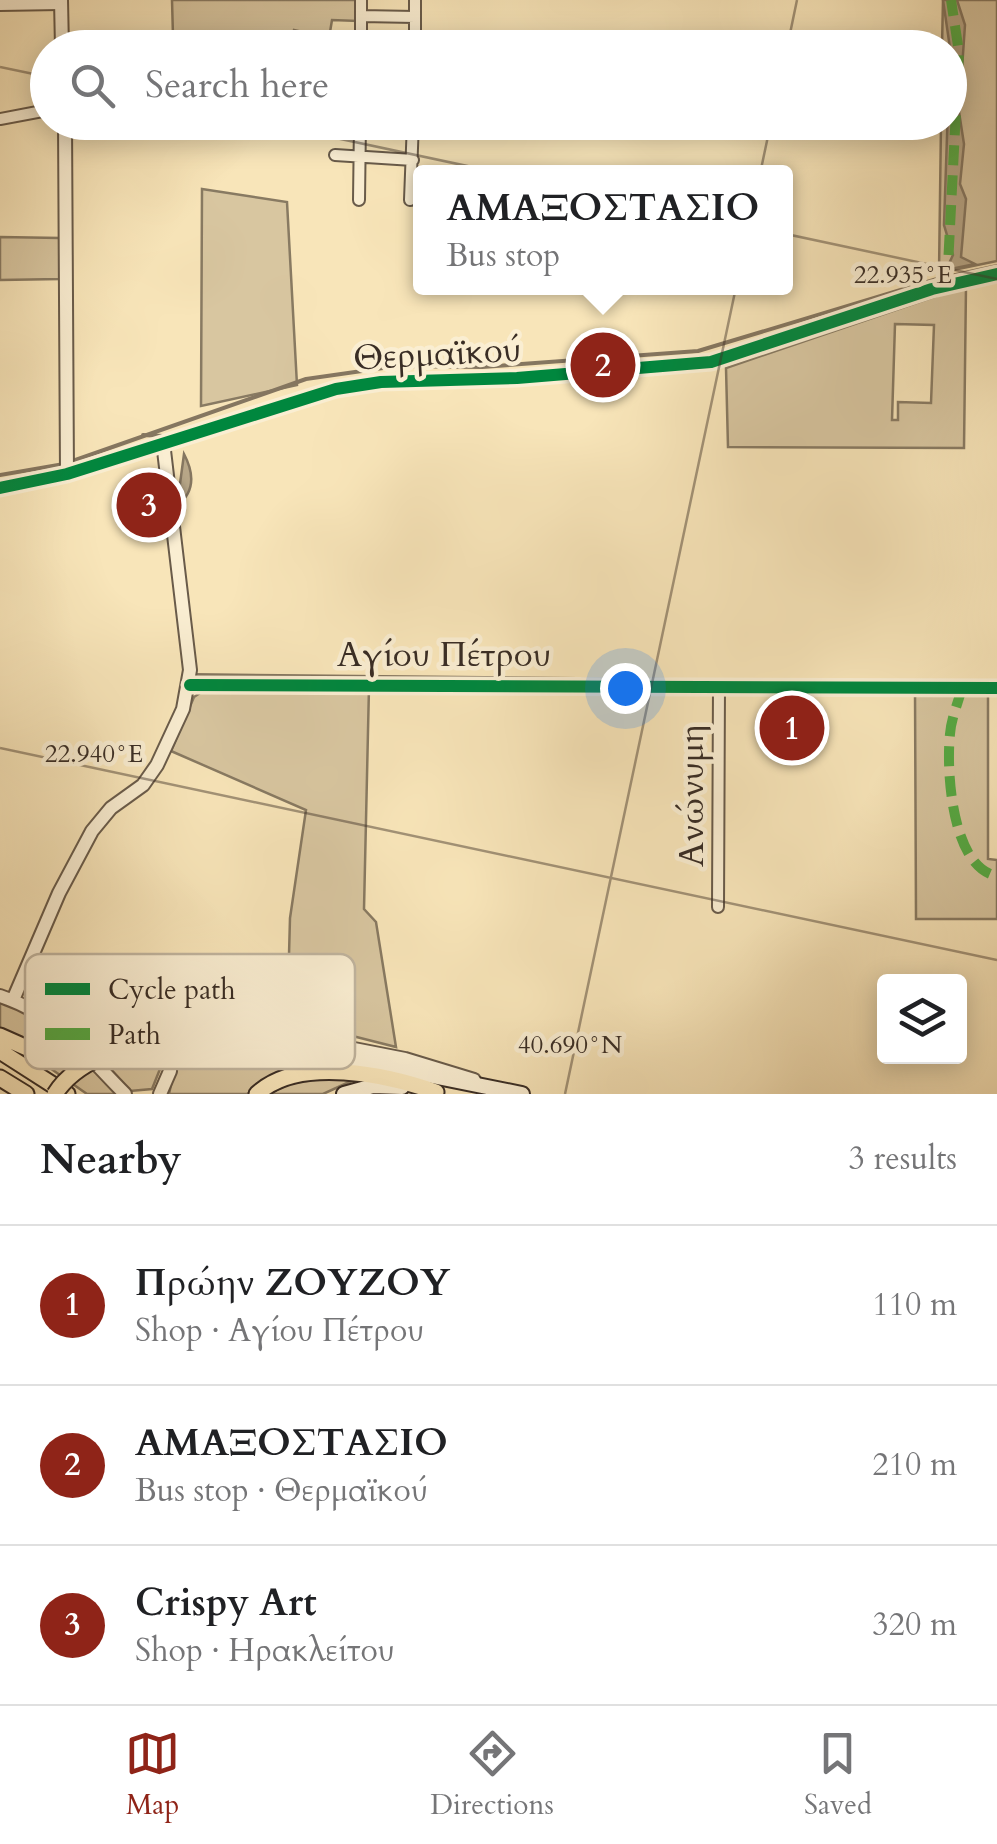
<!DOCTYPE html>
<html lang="en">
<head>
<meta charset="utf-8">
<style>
  :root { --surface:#fff; --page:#f6f6f6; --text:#202124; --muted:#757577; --line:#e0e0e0; --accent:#8f2418 }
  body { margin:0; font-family:Cardo,serif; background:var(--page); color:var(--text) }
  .controls { position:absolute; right:30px; bottom:30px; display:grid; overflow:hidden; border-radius:10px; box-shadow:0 5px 25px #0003 }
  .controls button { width:90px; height:90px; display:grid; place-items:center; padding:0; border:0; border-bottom:2px solid var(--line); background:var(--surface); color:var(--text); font:50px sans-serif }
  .you { position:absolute; left:625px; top:688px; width:35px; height:35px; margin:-25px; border:8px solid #fff; border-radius:50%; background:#1a73e8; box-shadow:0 0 0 15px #1a73e833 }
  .badge { display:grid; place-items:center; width:65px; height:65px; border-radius:50%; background:var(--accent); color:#fff; font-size:32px; font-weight:700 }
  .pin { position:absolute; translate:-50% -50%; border:5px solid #fff; box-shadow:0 2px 10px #0006 }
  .popup { position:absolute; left:413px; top:165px; width:380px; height:130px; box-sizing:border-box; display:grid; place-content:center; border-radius:10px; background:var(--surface); filter:drop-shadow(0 2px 8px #0005); font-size:32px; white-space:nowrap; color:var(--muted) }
  .popup b { font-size:38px; color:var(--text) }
  .popup::after { content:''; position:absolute; left:50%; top:100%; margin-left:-20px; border:20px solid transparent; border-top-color:var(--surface) }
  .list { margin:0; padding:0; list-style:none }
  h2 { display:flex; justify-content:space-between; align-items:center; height:130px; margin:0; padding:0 40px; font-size:42px }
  h2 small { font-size:32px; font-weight:400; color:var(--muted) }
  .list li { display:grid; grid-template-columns:65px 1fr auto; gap:30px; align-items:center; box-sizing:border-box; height:160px; padding:0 40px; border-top:2px solid var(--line) }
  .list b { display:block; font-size:38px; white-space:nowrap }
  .list p { margin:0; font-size:32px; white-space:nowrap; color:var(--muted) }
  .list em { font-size:32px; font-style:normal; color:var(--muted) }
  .icon { flex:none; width:55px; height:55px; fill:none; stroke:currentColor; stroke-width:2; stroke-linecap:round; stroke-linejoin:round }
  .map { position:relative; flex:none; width:997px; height:1094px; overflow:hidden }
  .search { position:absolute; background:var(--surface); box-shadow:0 5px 25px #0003; left:30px; right:30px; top:30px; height:110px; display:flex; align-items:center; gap:25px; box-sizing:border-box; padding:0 35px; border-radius:55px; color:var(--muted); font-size:38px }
  .sheet { height:610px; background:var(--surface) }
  nav { display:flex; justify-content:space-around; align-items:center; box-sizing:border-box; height:140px; border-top:2px solid var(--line); background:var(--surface); font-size:28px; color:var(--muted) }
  nav a { display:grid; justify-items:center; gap:5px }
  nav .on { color:var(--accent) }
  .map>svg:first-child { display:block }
</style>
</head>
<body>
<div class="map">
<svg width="997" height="1094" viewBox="0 0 997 1094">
  <rect width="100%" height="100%" fill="#f8e5b9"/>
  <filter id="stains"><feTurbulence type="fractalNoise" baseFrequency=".002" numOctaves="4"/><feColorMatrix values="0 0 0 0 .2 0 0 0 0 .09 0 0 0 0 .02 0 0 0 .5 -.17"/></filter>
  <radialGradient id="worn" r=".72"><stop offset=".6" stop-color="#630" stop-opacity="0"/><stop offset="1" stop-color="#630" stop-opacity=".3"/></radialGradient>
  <path fill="#d8c6a0" stroke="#887a62" stroke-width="2.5" fill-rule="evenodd" d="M172 0H357L358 21 332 20 329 38 294 30 291 47H250L249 34 173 36Z
    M943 0H997V261L939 273 941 123 950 122V48L942 47Z
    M202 189 287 202 297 385 201 406Z
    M0 237 60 238V279L0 280Z
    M966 286 964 448 728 447 726 368ZM895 324 934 325 931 403 898 402V420H892Z
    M369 687 364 909 376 922 396 1047 325 1029H287L290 918 306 810 171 751 194 697 203 691Z
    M915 690 988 692V859L997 860V919H916Z
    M0 1000 41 1015 117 1094H87L0 1033Z
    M90 1004 161 1016 164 1059 152 1089 130 1091 66 1018Z
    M179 1048H213L324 1063 279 1071 247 1094H169Z
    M337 1077 358 1078 323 1094H268L291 1083Z"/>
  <path fill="#b7a687" stroke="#857660" stroke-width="2.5" d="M943 0H957L965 25 959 112 964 144 960 184 966 199 961 257 975 264 946 270 953 255 944 225 950 48Z
    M184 454C194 473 195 492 177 506Z"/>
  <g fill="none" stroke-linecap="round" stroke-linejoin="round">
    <path stroke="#857660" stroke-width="4" d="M143 435 163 436
      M0 475 64 464 306 379 397 366 482 367 698 351 937 279 997 266
      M194 675 764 681"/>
    <defs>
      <path id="minor" d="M0 5 60 4
        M361 16 415 17
        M361 48V0
        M415 48V0
        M0 119 48 110
        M335 155 413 160
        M359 200 360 122
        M410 200 413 122
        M190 685 997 688
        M718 907 719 686"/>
      <path id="tertiary" d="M61 0 62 48
        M65 122 67 474
        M0 488 67 474 336 389 381 382 517 378 711 362 932 289 997 274
        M0 996C58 1015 84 1053 125 1094
        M13 1000 59 893 92 831 111 808 143 785 157 765 183 709 190 670 163 442
        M47 1016 81 999H100L405 1059 474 1080
        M160 1094 170 1071 172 1034"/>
      <path id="secondary" d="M274 1044 522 1094
        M344 1094 373 1086 402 1087"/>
      <path id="trunk" d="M184 1028 274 1044
        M0 1036 36 1052
        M0 1051 67 1094
        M0 1078 26 1094
        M257 1094C299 1055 388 1075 436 1092"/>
    </defs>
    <use href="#minor" stroke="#695b4a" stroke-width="14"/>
    <use href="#tertiary" stroke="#695b4a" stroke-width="16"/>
    <use href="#secondary" stroke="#392d25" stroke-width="18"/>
    <use href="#trunk" stroke="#392d25" stroke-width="19"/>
    <use href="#minor" stroke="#faeed2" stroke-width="10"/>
    <use href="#tertiary" stroke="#faeed2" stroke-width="12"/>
    <use href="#secondary" stroke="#faeed2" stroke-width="14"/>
    <use href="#trunk" stroke="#f8e5b9" stroke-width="15"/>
    <defs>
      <path id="trunk-bridge" d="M36 1052C89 1062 131 1025 184 1028
        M55 1094C78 1057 141 1038 183 1040"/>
    </defs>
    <use href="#trunk-bridge" stroke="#392d25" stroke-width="19" stroke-linecap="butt"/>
    <use href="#trunk-bridge" stroke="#f8e5b9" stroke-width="15"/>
    <path stroke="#55ab44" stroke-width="10" stroke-dasharray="20 10" stroke-linecap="butt" d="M947 285 959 52 951 0
      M962 688C958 703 951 719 950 734 946 772 952 868 997 876"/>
    <defs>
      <path id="cycleway" d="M0 488 67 474 336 389 381 382 517 378 711 362 932 289 997 274
        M190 685 997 688"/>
    </defs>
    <use href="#cycleway" stroke="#faeed2" stroke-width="19"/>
    <use href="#cycleway" stroke="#00873e" stroke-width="12"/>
  </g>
  <path fill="none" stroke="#392d25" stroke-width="2.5" stroke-opacity="0.45" d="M787 48 797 0M0 67 48 77M261 122 997 279M0 748 997 960M565 1094 771 122"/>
  <g text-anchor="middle" stroke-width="9" stroke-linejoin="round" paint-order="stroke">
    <g font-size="35" fill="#392d25" stroke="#faeed2">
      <text transform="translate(437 353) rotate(-3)" y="12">Θερμαϊκού</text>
      <text x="444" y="666">Αγίου Πέτρου</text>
      <text transform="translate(691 796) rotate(-90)" y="12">Ανώνυμη</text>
    </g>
  </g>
  <rect x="25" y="954" width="330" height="115" rx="15" fill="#faeed2" stroke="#c0b49e" stroke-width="2.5"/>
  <rect x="45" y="983" width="45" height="12" fill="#00873e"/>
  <rect x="45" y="1028" width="45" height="12" fill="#55ab44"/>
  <g font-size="28" fill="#392d25">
    <text x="108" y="999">Cycle path</text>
    <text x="108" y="1044">Path</text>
  </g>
  <g font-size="25" text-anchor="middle" fill="#392d25" stroke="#faeed2" stroke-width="9" stroke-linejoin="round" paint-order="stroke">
    <text x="903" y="283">22.935°E</text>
    <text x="94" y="762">22.940°E</text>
    <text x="570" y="1053">40.690°N</text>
  </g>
  <rect width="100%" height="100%" filter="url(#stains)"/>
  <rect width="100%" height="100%" fill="url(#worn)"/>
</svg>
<div class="controls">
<button><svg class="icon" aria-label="layers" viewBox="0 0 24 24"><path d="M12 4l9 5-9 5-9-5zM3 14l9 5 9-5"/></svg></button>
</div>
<div class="you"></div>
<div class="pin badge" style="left:792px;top:728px">1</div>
<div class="pin badge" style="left:603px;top:365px">2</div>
<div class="popup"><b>ΑΜΑΞΟΣΤΑΣΙΟ</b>Bus stop</div>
<div class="pin badge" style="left:149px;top:505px">3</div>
<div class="search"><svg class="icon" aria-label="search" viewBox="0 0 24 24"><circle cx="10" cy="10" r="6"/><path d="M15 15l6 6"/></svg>Search here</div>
</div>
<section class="sheet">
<h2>Nearby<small>3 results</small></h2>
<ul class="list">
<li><span class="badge">1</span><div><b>Πρώην ΖΟΥΖΟΥ</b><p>Shop · Αγίου Πέτρου</p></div><em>110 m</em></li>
<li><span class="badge">2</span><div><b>ΑΜΑΞΟΣΤΑΣΙΟ</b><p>Bus stop · Θερμαϊκού</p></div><em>210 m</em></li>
<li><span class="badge">3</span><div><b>Crispy Art</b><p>Shop · Ηρακλείτου</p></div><em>320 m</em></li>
</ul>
</section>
<nav>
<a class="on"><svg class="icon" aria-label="map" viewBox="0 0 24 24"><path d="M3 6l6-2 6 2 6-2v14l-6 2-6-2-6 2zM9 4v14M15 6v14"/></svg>Map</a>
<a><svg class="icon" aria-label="directions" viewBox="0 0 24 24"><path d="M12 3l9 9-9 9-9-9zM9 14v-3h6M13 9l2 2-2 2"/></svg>Directions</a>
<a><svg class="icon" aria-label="saved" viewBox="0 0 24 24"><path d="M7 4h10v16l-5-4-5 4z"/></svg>Saved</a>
</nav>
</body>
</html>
